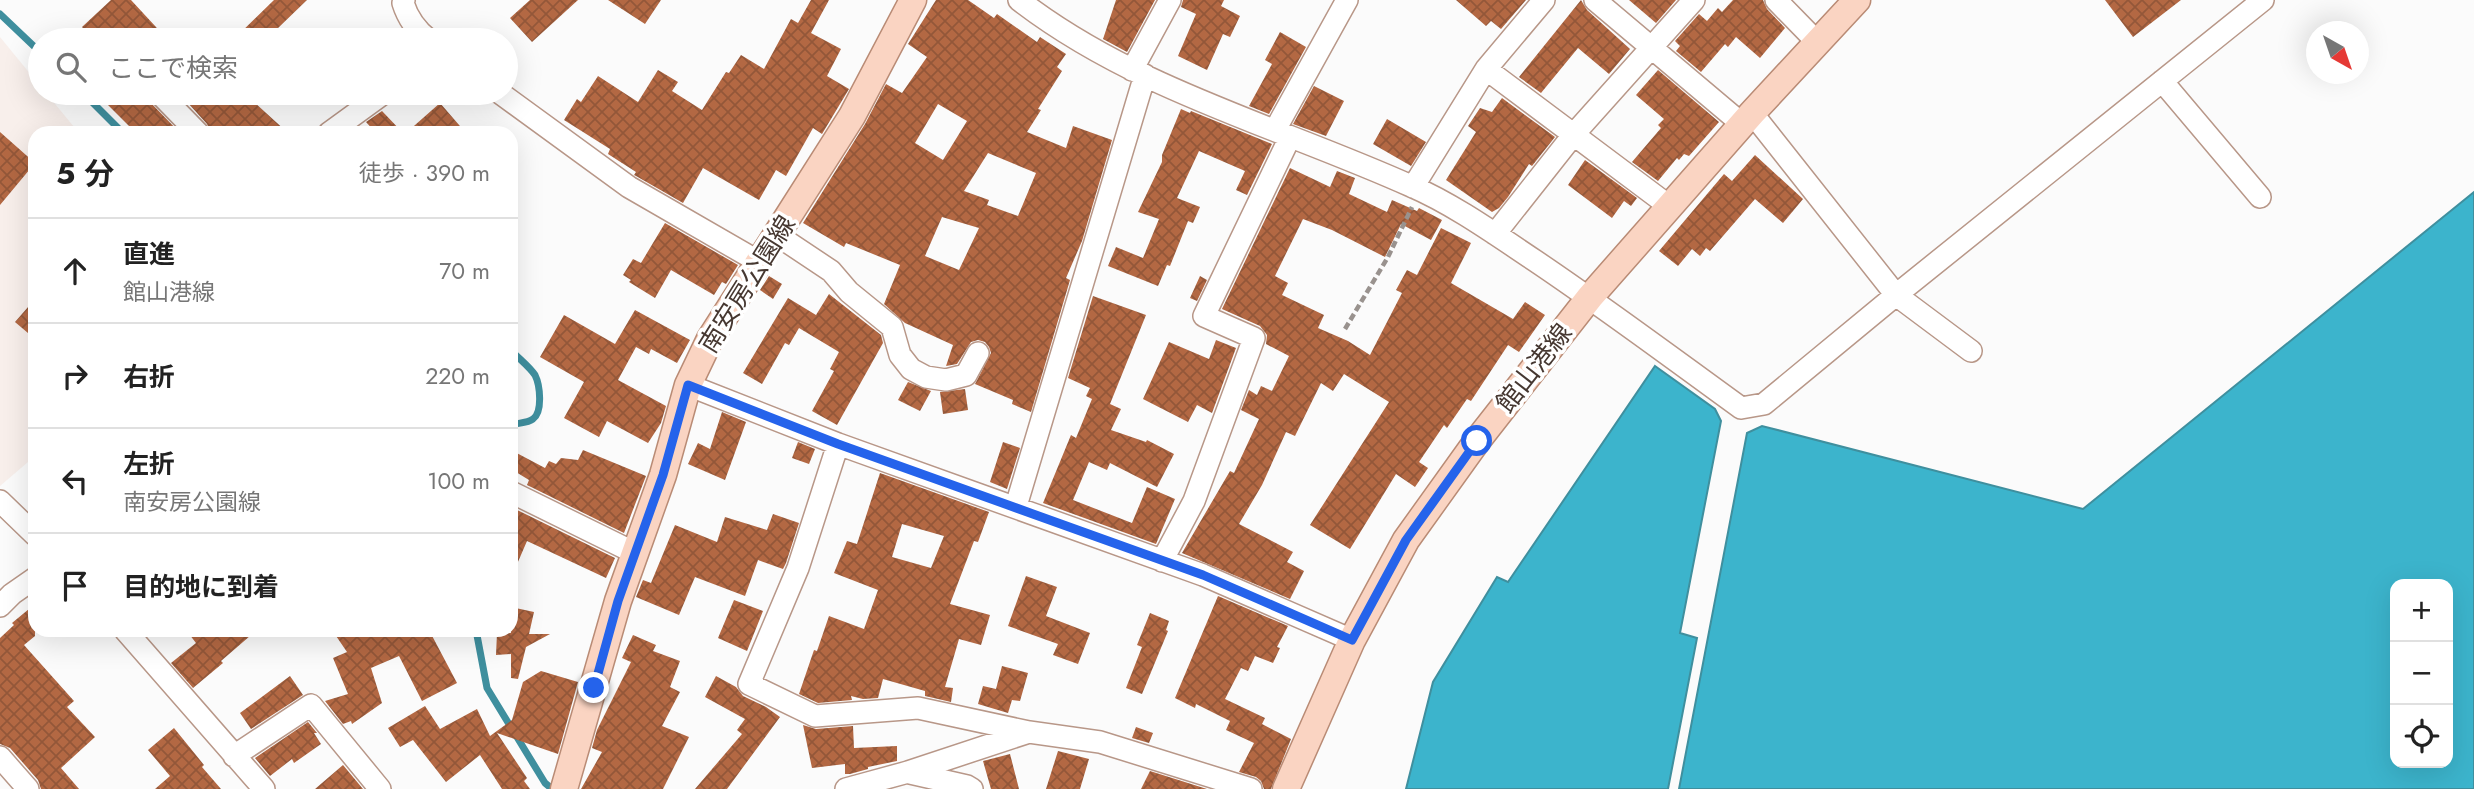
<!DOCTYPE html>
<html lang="ja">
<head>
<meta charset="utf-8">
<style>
  :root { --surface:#fff; --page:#f2f2f2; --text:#222; --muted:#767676; --line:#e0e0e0 }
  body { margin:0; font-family:Jost,"Noto Sans JP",sans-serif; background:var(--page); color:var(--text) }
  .controls { position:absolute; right:21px; bottom:21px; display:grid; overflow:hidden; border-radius:14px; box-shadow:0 7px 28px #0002 }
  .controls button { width:63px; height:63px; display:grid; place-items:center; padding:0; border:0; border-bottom:2px solid var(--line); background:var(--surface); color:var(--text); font:35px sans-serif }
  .compass { position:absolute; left:2306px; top:21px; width:63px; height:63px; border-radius:50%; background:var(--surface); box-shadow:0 7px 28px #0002; rotate:140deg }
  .stop { position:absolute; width:21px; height:21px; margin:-16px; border:5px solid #2563eb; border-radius:50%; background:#fff }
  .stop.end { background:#2563eb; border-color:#fff; box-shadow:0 2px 7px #0008 }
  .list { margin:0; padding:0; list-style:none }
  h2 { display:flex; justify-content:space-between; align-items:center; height:91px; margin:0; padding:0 28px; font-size:30px }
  h2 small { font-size:23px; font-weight:400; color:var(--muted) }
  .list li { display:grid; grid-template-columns:46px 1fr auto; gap:21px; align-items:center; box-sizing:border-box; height:105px; padding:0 28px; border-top:2px solid var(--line) }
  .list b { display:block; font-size:26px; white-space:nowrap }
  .list p { margin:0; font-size:23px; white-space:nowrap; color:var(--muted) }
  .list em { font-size:23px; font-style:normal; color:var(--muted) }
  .icon { flex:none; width:38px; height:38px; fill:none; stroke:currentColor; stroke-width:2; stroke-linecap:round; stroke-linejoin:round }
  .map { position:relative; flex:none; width:2474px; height:789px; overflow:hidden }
  .search { position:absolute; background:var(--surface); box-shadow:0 7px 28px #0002; left:28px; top:28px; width:490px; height:77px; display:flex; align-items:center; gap:18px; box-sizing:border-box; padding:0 24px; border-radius:38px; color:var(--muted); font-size:26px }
  .panel { position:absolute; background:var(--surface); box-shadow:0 7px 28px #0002; left:28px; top:126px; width:490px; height:511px; border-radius:21px }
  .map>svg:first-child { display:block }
</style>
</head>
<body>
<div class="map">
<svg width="2474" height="789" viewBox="0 0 2474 789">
  <defs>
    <pattern id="building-cross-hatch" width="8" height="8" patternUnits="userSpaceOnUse" patternTransform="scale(1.75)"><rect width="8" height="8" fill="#b36843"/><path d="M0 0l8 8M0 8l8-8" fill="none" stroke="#935739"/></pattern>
  </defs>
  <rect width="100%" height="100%" fill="#fbfbfb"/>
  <path fill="#f8efeb" d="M0 37 40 86V93H46L79 133H35V456L0 486Z"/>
  <path fill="#3cb4cc" stroke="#3f8f9e" stroke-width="2" fill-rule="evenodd" d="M2474 192V789H1679L1747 433 1762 426 2083 509ZM2395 584H2448V763H2395Z
    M1655 366 1715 409 1721 421 1680 633 1697 638 1668 789H1406L1433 682 1497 577 1508 582Z"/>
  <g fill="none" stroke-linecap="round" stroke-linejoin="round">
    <path stroke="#3f8f9e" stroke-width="7" d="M0 14 40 52
      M83 93 123 133
      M511 350C518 358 529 366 535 375 540 385 543 412 533 419 528 423 518 423 511 425
      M476 630 487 688 545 783 552 789"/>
  </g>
  <path fill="url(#building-cross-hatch)" fill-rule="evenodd" d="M111 0H131L168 40H93L82 27Z
    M274 0H307L277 29 279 32 270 40H233Z
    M530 0H578L532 42 510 18Z
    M608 0H661L645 24Z
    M811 0H829L811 33 841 49 827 76 849 89 822 134 813 128 786 176 776 170 759 200 703 168 683 203 636 176 634 175 636 172 608 154 610 149 564 120 577 99 581 102 598 76 638 102 658 70 678 82 672 91 702 110 726 72 729 73 741 55 764 69 791 19 798 23Z
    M936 0H968L994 18 997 14 1037 42 1040 37 1066 54 1057 67 1062 71 1038 109 1041 110 1027 132 1066 148 1073 126 1112 140 1082 241 1066 278 1070 280 1031 412 1012 404 1013 400 975 384 991 353 989 347 985 342 978 340 971 342 957 364 946 366 953 345 905 323 884 304 900 265 846 243 844 247 803 223 865 124 886 84 902 93 927 57 908 44ZM938 104 967 121 943 160 915 143ZM988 153 1036 173 1018 216 987 205 989 200 964 191ZM942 217 979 228 959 270 925 256Z
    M1116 0H1155L1127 52 1103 39Z
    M1183 0H1224L1221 6 1240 16 1230 37 1223 34 1207 70 1178 56 1196 14 1181 7Z
    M1456 0H1526L1501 29 1491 21 1486 26Z
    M1581 0 1587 10 1630 49 1609 74 1578 48 1541 93 1519 77Z
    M1629 0H1676L1656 23Z
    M1733 0H1763L1767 9 1785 28 1760 58 1736 37 1728 47 1725 44 1701 72 1676 51 1680 46 1675 41 1699 14 1707 21 1718 8 1722 12Z
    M2105 0H2181L2133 37Z
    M1280 32 1306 47 1269 114 1249 106 1272 64 1265 60Z
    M1658 70 1719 122 1689 156 1684 154 1679 160 1677 158 1658 181 1632 162 1661 128 1658 125 1664 119 1636 95Z
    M1314 86 1344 101 1326 136 1293 124Z
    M96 93H146L150 102 180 133H136Z
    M179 93H244L288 133H211L207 124Z
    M1502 98 1555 137 1532 166 1529 164 1508 197 1499 208 1492 212 1446 180 1476 132 1468 126 1480 108 1492 112Z
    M440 103 466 133H406Z
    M1181 109 1190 113 1191 111 1272 144 1247 195 1236 190 1245 171 1199 151 1177 198 1200 207 1193 223 1188 221 1170 266 1167 265 1158 286 1108 266 1116 247 1143 258 1159 219 1138 212 1162 162V155Z
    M382 111 403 133H376L366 122Z
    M1387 119 1426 142 1411 166 1373 144Z
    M0 132 35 163 0 205Z
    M1755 155 1803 199 1783 223 1755 199 1710 251 1706 248 1700 256 1692 249 1678 266 1659 251 1724 174 1732 181Z
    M1585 160 1637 198 1631 206 1624 201 1612 218 1568 185Z
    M1290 168 1330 187 1337 171 1355 178 1349 194 1387 212 1392 200 1417 211 1419 208 1442 220 1431 240 1401 224 1385 257 1332 230 1303 219 1275 276 1288 283 1282 295 1324 315 1318 328 1348 341 1370 355 1402 293 1396 290 1407 270 1417 275 1441 228 1471 243 1451 283 1513 319 1525 302 1545 315 1519 352 1508 345 1471 401 1467 399 1447 428 1444 425 1419 462 1428 468 1415 487 1396 474 1350 549 1310 525 1389 402 1344 374 1333 391 1321 383 1295 436 1286 432 1262 485 1239 524 1293 552 1287 562 1304 571 1290 599 1182 553 1230 471 1234 473 1259 419 1241 410 1249 390 1257 395 1261 386 1272 391 1289 356 1266 344 1267 335 1260 326 1222 309Z
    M665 223 738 265 726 284 722 282 714 295 671 270 655 298 629 282 631 280 623 275 633 259 641 263Z
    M769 276 782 284 773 299 760 290Z
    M1200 276 1207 280 1197 301 1190 298Z
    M829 294 881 335 883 343 837 425 812 411 834 371 830 369 839 352 799 328 789 345 785 343 762 384 743 373 788 298 816 315Z
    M1093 296 1146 315 1110 404 1121 409 1111 430 1146 442 1147 440 1174 454 1157 487 1110 463 1107 470 1089 462 1073 500 1132 523 1147 487 1175 499 1156 544 1043 503 1071 435 1076 438 1092 399 1086 396 1090 388 1068 378Z
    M35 299V339L15 322Z
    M635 310 690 340 677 363 651 349 649 354 636 347 618 380 666 406 661 423 648 443 607 421 599 437 564 418 584 382 540 357 564 315 615 344Z
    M1216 340 1236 348 1212 413 1197 405 1188 422 1143 399 1169 342 1209 359Z
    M908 382 931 391 920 411 898 400Z
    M965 389 968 410 943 414 940 392Z
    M722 412 746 422 725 480 688 464 698 443 710 449Z
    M798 442 815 449 809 464 792 458Z
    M1003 442 1020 448 1007 489 990 482Z
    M511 450 545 468 549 461 556 464 561 458 578 460 583 450 646 476 624 533 527 485 529 480 511 469Z
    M880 473 989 512 978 542 974 541 950 604 990 615 981 645 959 639 945 687 953 688 951 702 925 696V691L883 679 878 698 863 699 851 696 852 700 818 703 799 694 814 650 817 651 829 616 864 629 878 590 834 573 847 541 857 544ZM902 524 944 536 931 568 892 557Z
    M511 507 615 558 606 578 527 541 511 578Z
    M773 514 799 523 786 563 783 569 758 560 745 596 695 577 679 615 636 597 643 580 651 583 675 525 717 542 725 517 767 530Z
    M1026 576 1057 587 1046 616 1090 633 1078 664 1053 655 1058 644 1008 626Z
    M1218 596 1288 626 1277 647 1280 648 1273 663 1255 656 1248 671 1241 668 1225 699 1265 718 1262 724 1291 739 1271 789H1264L1261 781 1256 777 1239 772 1254 743 1226 730 1230 721 1196 704 1195 708 1175 698Z
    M734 600 763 611 747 651 718 638Z
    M35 604V636L24 645 74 701 67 707 95 737 61 768 79 789H41L38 780 10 748 0 744V638L14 625 12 623Z
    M511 607 534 612 529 634H550L526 647 518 679 511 678V654L496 655 497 633H511Z
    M1150 613 1169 621 1166 630 1168 631 1142 694 1126 688 1142 647 1137 645Z
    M186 630H257L221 661 223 663 193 688 171 663 196 643Z
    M332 630H429L457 683 422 701 399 656 371 668 382 703 352 724 351 721 343 724 325 701 348 694 333 658 347 652Z
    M633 635 656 645 653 651 680 661 670 687 680 692 662 726 689 737 663 789H581L602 752 592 748 597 730 631 662 622 658Z
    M1002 666 1028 673 1020 701 1012 700 1008 713 978 704 983 686 996 689Z
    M541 671 578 682 558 754 497 733 527 778 524 781 530 789H502L480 755 446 782 413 740 400 747 388 728 425 706 440 729 477 709 490 736 512 720 523 682Z
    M290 676 303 695 251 729 240 713Z
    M716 676 736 687 743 696 766 707 780 717 727 789H695L742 734 737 730 745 719 705 697Z
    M308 722 317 733H314L321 744 294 763 292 759 270 776 255 758Z
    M803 725 816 729 853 726 854 748 897 746V761L868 767V769L850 774H845V764L812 768Z
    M1136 727 1153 733 1149 743 1132 738Z
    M174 728 204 765 202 767 221 789H155L170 776 148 750Z
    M1058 751 1089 759 1080 789H1046Z
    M1010 754 1019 789H991L983 761Z
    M343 765 363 789H315Z
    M1150 771 1207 789H1141Z"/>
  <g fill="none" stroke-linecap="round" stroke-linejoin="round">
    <defs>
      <path id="minor" d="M404 0 403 3C408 19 416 30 429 40
        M1019 0C1134 89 1280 127 1411 186 1453 204 1495 234 1534 260 1604 307 1672 358 1741 408L1764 404 1896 295 2263 0
        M1595 0 1742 124
        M1776 0 1817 42
        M1486 69 1669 206
        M1132 70 1170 0
        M2162 81 2260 197
        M159 93 198 133
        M500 93 629 187 759 262
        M1752 113 1896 295 1971 351
        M1275 130 1347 0
        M329 133 384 93
        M1413 187 1486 69 1544 0
        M1495 234 1574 134 1694 0
        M777 235 831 271 849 292 892 327 900 355 911 369 926 377 946 380 966 375 978 353
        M688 385 838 444 1203 575 1352 640
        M838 444 798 568 749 684 815 716 918 708 1029 732
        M511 492 635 553
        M0 501 35 535
        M1016 506 1145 75
        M1162 561 1194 501 1254 338 1204 316 1290 137
        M0 606 12 594 35 578
        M125 630 264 789
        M234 756 311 705 380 789
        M0 757 28 789
        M910 773 967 786 972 789
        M846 789 908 772 1029 732 1100 742 1251 789"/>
      <path id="major" d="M564 789 618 601 663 475 688 385 710 339 852 116 913 0
        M1286 789 1352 640 1406 540 1477 441 1590 297 1752 113 1857 0"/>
    </defs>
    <use href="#minor" stroke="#b89788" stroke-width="24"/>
    <use href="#major" stroke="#b98b75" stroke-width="29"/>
    <path stroke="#99928e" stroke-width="4.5" stroke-dasharray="7 3.5" stroke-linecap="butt" d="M1345 329 1388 257 1412 207"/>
    <use href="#minor" stroke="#fff" stroke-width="21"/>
    <use href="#major" stroke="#fad4c2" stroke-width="26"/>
  </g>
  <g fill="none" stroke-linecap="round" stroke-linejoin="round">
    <path stroke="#2563eb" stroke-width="9" d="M594 688 618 601 663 475 688 385 838 444 1203 575 1352 640 1406 540 1477 441"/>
  </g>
  <g text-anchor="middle" stroke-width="7" stroke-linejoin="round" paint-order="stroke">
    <g font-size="26" fill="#463831" stroke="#fff">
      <text transform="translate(747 284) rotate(-58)" y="9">南安房公園線</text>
      <text transform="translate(1534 368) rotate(-52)" y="9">館山港線</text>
    </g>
  </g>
</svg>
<div class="controls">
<button>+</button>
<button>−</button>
<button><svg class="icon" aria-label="locate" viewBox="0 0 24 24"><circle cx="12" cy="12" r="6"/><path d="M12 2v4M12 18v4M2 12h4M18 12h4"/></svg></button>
</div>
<svg class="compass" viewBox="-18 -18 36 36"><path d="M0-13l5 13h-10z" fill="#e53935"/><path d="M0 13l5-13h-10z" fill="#767676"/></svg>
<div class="stop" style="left:1477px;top:441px"></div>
<div class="stop end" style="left:594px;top:688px"></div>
<div class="search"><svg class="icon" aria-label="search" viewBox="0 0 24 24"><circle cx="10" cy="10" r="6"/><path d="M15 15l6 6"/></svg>ここで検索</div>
<section class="panel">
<h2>5 分<small>徒歩 · 390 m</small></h2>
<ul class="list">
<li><svg class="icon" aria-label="ahead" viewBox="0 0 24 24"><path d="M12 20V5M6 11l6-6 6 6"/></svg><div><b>直進</b><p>館山港線</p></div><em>70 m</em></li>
<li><svg class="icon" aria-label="right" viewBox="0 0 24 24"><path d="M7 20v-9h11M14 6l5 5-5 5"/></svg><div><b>右折</b></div><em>220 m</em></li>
<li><svg class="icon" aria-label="left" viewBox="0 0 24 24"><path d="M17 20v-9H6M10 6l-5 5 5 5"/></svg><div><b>左折</b><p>南安房公園線</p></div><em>100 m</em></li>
<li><svg class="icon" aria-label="arrive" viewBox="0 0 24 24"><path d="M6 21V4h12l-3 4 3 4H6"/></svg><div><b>目的地に到着</b></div></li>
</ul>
</section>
</div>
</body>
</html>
